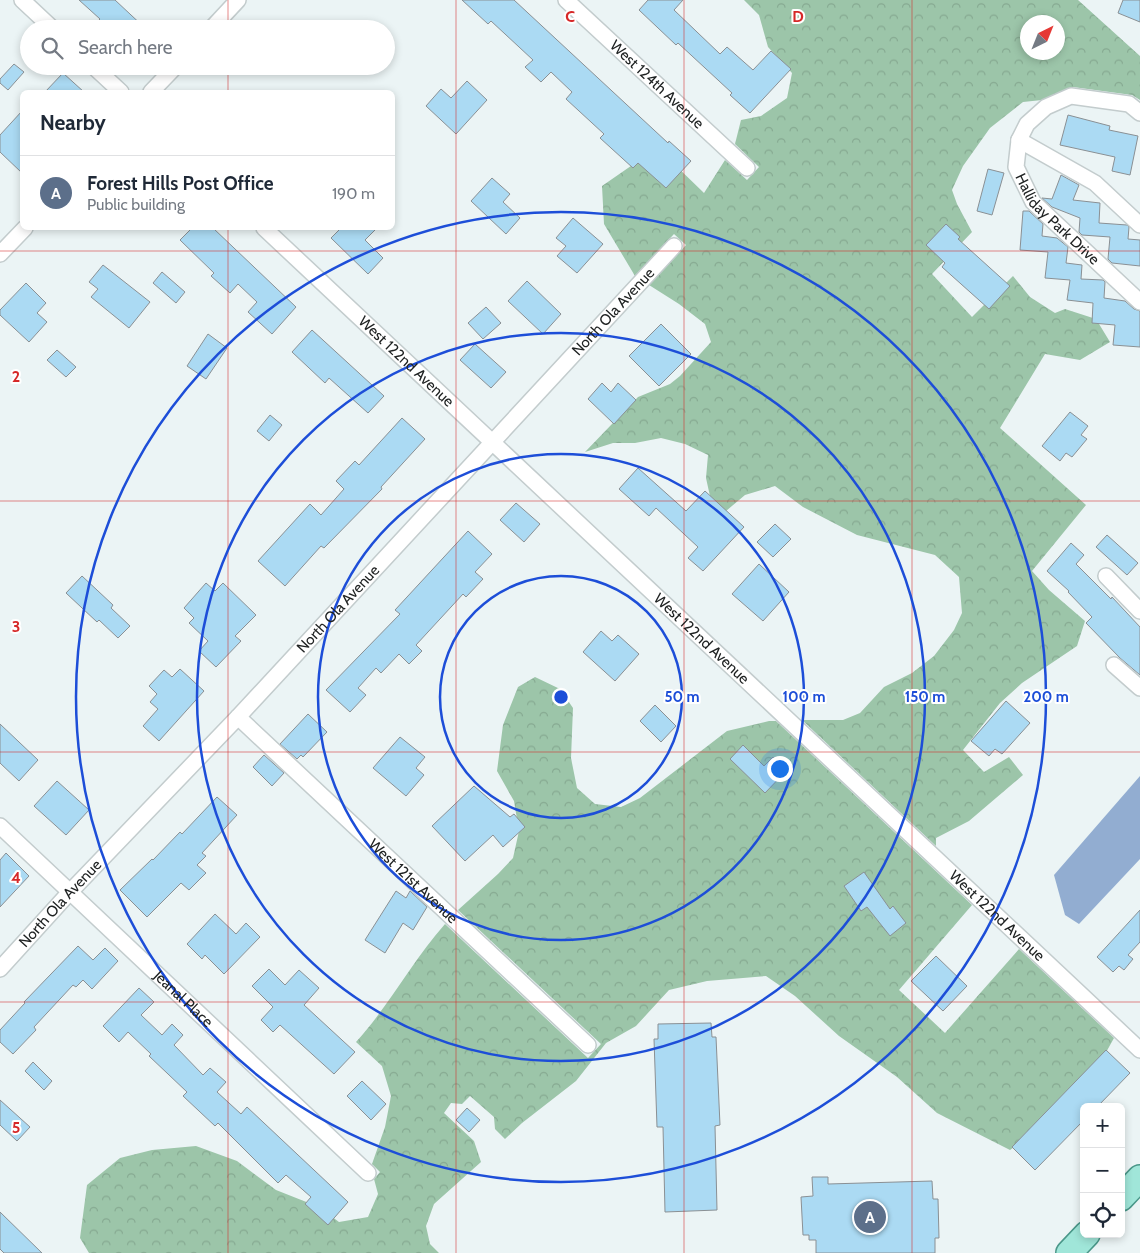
<!DOCTYPE html>
<html lang="en">
<head>
<meta charset="utf-8">
<style>
  :root { --surface:#fff; --page:#f2f2f3; --text:#1f2937; --muted:#747a83; --line:#e0e1e3; --accent:#1a73e8 }
  body { margin:0; font-family:Cabin,sans-serif; background:var(--page); color:var(--text) }
  .controls { position:absolute; right:15px; bottom:15px; display:grid; overflow:hidden; border-radius:8px; box-shadow:0 2px 8px #0003 }
  .controls button { width:45px; height:45px; display:grid; place-items:center; padding:0; border:0; border-bottom:1px solid var(--line); background:var(--surface); color:var(--text); font:25px sans-serif }
  .compass { position:absolute; left:1020px; top:15px; width:45px; height:45px; border-radius:50%; background:var(--surface); box-shadow:0 2px 8px #0003; rotate:43deg }
  .you { position:absolute; left:779px; top:768px; width:18px; height:18px; margin:-12px; border:4px solid #fff; border-radius:50%; background:#1a73e8; box-shadow:0 0 0 8px #1a73e833 }
  .badge { display:grid; place-items:center; width:32px; height:32px; border-radius:50%; background:var(--accent); color:#fff; font-size:16px; font-weight:700 }
  .pin { position:absolute; translate:-50% -50%; border:2px solid #fff; box-shadow:0 1px 5px #0006 }
  .list { margin:0; padding:0; list-style:none }
  h2 { display:flex; justify-content:space-between; align-items:center; height:65px; margin:0; padding:0 20px; font-size:21px }
  h2 small { font-size:16px; font-weight:400; color:var(--muted) }
  .list li { display:grid; grid-template-columns:32px 1fr auto; gap:15px; align-items:center; box-sizing:border-box; height:75px; padding:0 20px; border-top:1px solid var(--line) }
  .list b { display:block; font-size:19px; white-space:nowrap }
  .list p { margin:0; font-size:16px; white-space:nowrap; color:var(--muted) }
  .list em { font-size:16px; font-style:normal; color:var(--muted) }
  .icon { flex:none; width:28px; height:28px; fill:none; stroke:currentColor; stroke-width:2; stroke-linecap:round; stroke-linejoin:round }
  .map { position:relative; flex:none; width:1140px; height:1253px; overflow:hidden }
  .search { position:absolute; background:var(--surface); box-shadow:0 2px 8px #0003; left:20px; top:20px; width:375px; height:55px; display:flex; align-items:center; gap:12px; box-sizing:border-box; padding:0 18px; border-radius:28px; color:var(--muted); font-size:19px }
  .panel { position:absolute; background:var(--surface); box-shadow:0 2px 8px #0003; left:20px; top:90px; width:375px; height:140px; border-radius:8px }
  .map>svg:first-child { display:block }
</style>
</head>
<body>
<div class="map">
<svg width="1140" height="1253" viewBox="0 0 1140 1253">
  <defs>
    <pattern id="forest-crowns" width="20" height="18" patternUnits="userSpaceOnUse" patternTransform="scale(1.25)"><rect width="20" height="18" fill="#9cc5a9"/><path d="M2 6a3 3 0 1 1 6 0M12 15a3 3 0 1 1 6 0" fill="none" stroke="#86a991"/></pattern>
  </defs>
  <rect width="100%" height="100%" fill="#ebf4f5"/>
  <path fill="url(#forest-crowns)" fill-rule="evenodd" d="M744 0H1078L1140 56V100L1132 95 1073 87 1042 100 1023 102 990 128 963 166 952 190 957 204 972 232 932 274 972 317 1013 276 1030 297 1055 313 1065 309 1096 319 1110 342 1080 360 1045 354 1000 428 1086 505 1032 571 1049 590 1085 621 1077 646 1022 683 1000 703 963 750 984 772 1009 757 1023 775 969 821 936 838V846L802 720H843L860 713 884 687 912 673 934 656 954 630 962 613 959 577 935 555 857 535 803 507 775 486 745 495 726 511 713 510 706 478 708 455 685 444 661 438 635 443H613L585 452 638 397 670 384 680 376 711 342 705 324 679 304 649 285 686 245 674 234 635 276 604 224 602 186 641 159 670 160 704 193 725 160 747 180 759 167 735 144 741 120 761 116 787 98 792 73 768 47 759 15ZM1028 22H1058V52H1028Z
    M535 677 560 689 573 708 571 758 577 788 595 804 621 807 640 798 727 731 769 721H776L972 905 899 990 945 1033 1019 949 1114 1038 1089 1083 1048 1123 1010 1150 937 1113 897 1077 839 1036 795 996 766 976 707 981 669 990 636 1026 606 1043 576 1081 522 1123 505 1139 495 1129 494 1117 470 1096 462 1104 451 1103 444 1113 474 1141 481 1162 434 1204 426 1226 430 1244 439 1253H89L80 1238 87 1185 120 1158 152 1150 196 1146 237 1161 276 1190 319 1207 339 1222 368 1217 378 1194 374 1179 380 1172 372 1164 385 1127 391 1096 382 1066 356 1042C389 1006 412 961 445 924L588 1058 601 1044 458 910 498 874 513 858 519 831 514 801 497 771 503 725 518 687Z"/>
  <path fill="#92add1" d="M1140 776V859L1079 924 1065 915 1054 875Z"/>
  <path fill="#abdaf3" stroke="#8a9094" d="M79 0H115L146 29H107L98 21 100 19Z
    M462 0H514L668 143 669 141 691 161 666 188 638 163 633 168 600 138 604 134 566 99 572 92 551 72 541 82 525 67 533 60 491 21 488 24Z
    M648 0H683L674 10 720 54 727 47 753 70 771 51 791 69 750 113 730 95 732 93 678 43 676 45 639 10Z
    M1123 0H1140V22L1118 13Z
    M14 64 24 72 8 90 0 83V79Z
    M63 73 84 92H45Z
    M467 81 487 100 456 134 426 106 441 89 451 98Z
    M22 111V173L0 152V135Z
    M1068 115 1110 126 1109 130 1138 136 1130 175 1112 171 1115 157 1060 145Z
    M988 169 1004 173 992 215 977 211Z
    M1061 175 1079 185 1073 200 1100 203 1099 223 1127 225 1129 227 1128 239 1140 240V266L1112 263 1108 259 1110 237 1082 235 1079 232 1080 218 1052 207 1042 198 1052 199Z
    M492 178 510 194 503 202 520 218 506 234 471 201Z
    M1023 211H1029L1043 224 1042 236 1057 238 1068 247 1066 263 1082 265 1081 279 1103 280 1105 282 1104 298 1125 301 1134 309 1140 311V347L1113 345 1115 325 1092 323 1093 303 1067 300 1070 280 1045 278 1048 252 1020 250Z
    M573 218 603 244 577 273 557 256 566 246 556 238Z
    M946 224 960 237 958 239 1010 286 989 309 942 267 945 263 926 245Z
    M192 228H213L296 307 272 334 248 312 257 302 238 284 230 293 211 276 214 273 180 240Z
    M341 228H377L365 240 383 258 368 274 331 238Z
    M103 265 150 302 129 328 91 297 98 289 89 282Z
    M162 272 185 292 176 303 153 283Z
    M527 281 561 314 543 334 508 301Z
    M26 283 46 303 37 313 47 322 29 342 0 315V310Z
    M486 307 501 323 483 339 468 323Z
    M661 324 691 354 659 386 629 356Z
    M312 330 384 396 368 413 329 378 325 383 292 352Z
    M208 334 227 348 206 379 187 366Z
    M475 344 506 372 491 388 460 360Z
    M57 350 76 367 66 377 47 360Z
    M602 383 611 392 618 383 636 400 614 424 588 399Z
    M1070 412 1088 426 1081 435 1087 439 1072 457 1066 453 1060 461 1042 446Z
    M270 415 282 425 269 441 257 431Z
    M402 418 425 439 381 487 382 489 324 548 321 546 285 586 258 561 310 504 321 515 344 489 336 481 355 461 359 465Z
    M638 468 686 511 705 491 744 527 703 571 688 558 698 547 656 508 649 516 619 489Z
    M516 503 540 524 524 542 500 520Z
    M775 524 791 539 773 557 757 542Z
    M468 531 492 554 475 572 483 579 466 597 463 594 416 645 422 651 409 664 399 654 381 673 376 668 358 688 366 695 350 712 326 690 400 614 395 610Z
    M1107 535 1138 563 1127 575 1096 547Z
    M1071 543 1084 555 1076 564 1111 599 1112 597 1140 627V675L1120 658 1086 623 1092 617 1068 592 1069 591 1047 571Z
    M759 564 789 592 763 621 732 594Z
    M82 576 113 605 111 608 130 626 118 638 99 620 97 622 66 593Z
    M206 583 215 591 223 583 256 615 235 636 241 641 216 667 199 651 208 641 189 623 194 618 184 608Z
    M601 631 612 641 618 635 639 654 615 681 583 652Z
    M180 669 204 691 159 741 143 726 158 709 150 702 157 694 149 686 164 670 172 677Z
    M1006 701 1030 723 1002 754 995 749 989 756 971 741Z
    M655 705 676 726 661 742 640 721Z
    M308 714 327 732 303 757 301 755 297 759 280 744Z
    M0 724 38 760 19 781 0 763Z
    M400 737 425 757 416 768 424 775 406 796 373 768Z
    M743 745 764 766 773 757 786 771 765 793 730 759Z
    M264 755 284 773 272 786 253 767Z
    M57 781 89 810 66 835 34 806Z
    M474 786 510 817 514 814 525 827 503 847 493 835 465 861 432 826Z
    M217 797 237 815 202 853 206 856 197 865 206 873 189 890 181 883 147 917 120 890 152 859 153 860 180 832 182 834Z
    M6 853 29 876 0 907V860Z
    M864 872 890 909 893 906 906 923 890 936 867 907 861 911 844 886Z
    M396 891 406 898 410 891 427 907 413 930 403 923 385 953 365 940Z
    M1140 910V942L1128 955 1133 959 1124 970 1119 966 1113 972 1097 957Z
    M215 914 236 934 246 923 260 937 224 974 205 955 202 959 187 944Z
    M78 946 93 960 105 948 118 961 92 989 83 980 76 987 73 985 34 1027 36 1030 13 1054 0 1042V1030L25 1003 24 1002Z
    M936 956 967 986 943 1011 911 981Z
    M269 969 285 985 299 970 319 988 304 1005 355 1052 334 1074 280 1025 273 1032 261 1020 273 1007 252 986Z
    M139 988 154 1002 141 1015 162 1035 172 1024 183 1035 174 1045 203 1075 210 1068 226 1082 217 1092 241 1114 247 1107 348 1202 328 1225 305 1204 311 1197 286 1175 278 1183 218 1123 215 1126 183 1096 187 1092 149 1056 151 1054 128 1032 119 1042 103 1026Z
    M711 1023 712 1037H716L720 1125 715 1126 717 1210 665 1212 663 1127H657L654 1039H658V1024Z
    M1106 1050 1130 1073 1097 1107H1084V1120L1035 1170 1012 1147Z
    M33 1062 52 1081 44 1090 25 1071Z
    M362 1081 386 1104 371 1120 347 1096Z
    M0 1100 30 1127 17 1141 0 1125Z
    M467 1108 480 1120 469 1132 456 1120Z
    M812 1177H828V1184L932 1181 933 1199H938L939 1238H935V1253H816V1240H809V1235H803L801 1197 813 1196Z
    M0 1212 42 1253H4L0 1249Z"/>
  <g fill="none" stroke-linecap="round" stroke-linejoin="round">
    <defs>
      <g id="minor">
        <path d="M22 0 53 29"/>
        <path id="s1" d="M566 0 747 168"/>
        <path d="M211 29 238 0"/>
        <path d="M93 66 121 92"/>
        <path d="M151 92 176 66"/>
        <path id="s2" d="M1140 113 1129 104 1071 96 1046 107 1027 124 1019 140 1016 167 1033 202 1140 302"/>
        <path d="M1019 140 1095 183 1140 225"/>
        <path id="s3" d="M264 228 1140 1050"/>
        <path d="M0 254 25 228"/>
        <path d="M1106 576 1140 611"/>
        <path d="M1114 665 1140 688"/>
        <path id="s4" d="M238 717 588 1045"/>
        <path id="s5" d="M0 826 368 1173"/>
        <path id="s6" d="M0 969 69 893 238 717 674 246"/>
      </g>
      <path id="primary" d="M1121 1198 1140 1178
        M1069 1253 1087 1234"/>
    </defs>
    <use href="#minor" stroke="#c3cccd" stroke-width="18"/>
    <use href="#primary" stroke="#4a9789" stroke-width="28"/>
    <use href="#minor" stroke="#fff" stroke-width="15"/>
    <use href="#primary" stroke="#a0e6d9" stroke-width="25"/>
  </g>
  <path fill="none" stroke="#d62828" stroke-width="1" stroke-opacity="0.55" d="M228 0V29M456 0V1253M684 0V1253M912 0V1253M228 66V92M228 228V1253M0 251H1140M0 501H1140M0 752H1140M0 1002H1140"/>
  <g fill="none" stroke="#1d4ed8" stroke-width="2.5">
    <circle cx="561" cy="697" r="121"/>
    <circle cx="561" cy="697" r="243"/>
    <circle cx="561" cy="697" r="364"/>
    <circle cx="561" cy="697" r="485"/>
  </g>
  <g text-anchor="middle" stroke-width="4" stroke-linejoin="round" paint-order="stroke">
    <g font-size="15" fill="#202323" stroke="#fff">
      <text dy="5" stroke="none"><textPath href="#s1" startOffset="124">West 124th Avenue</textPath></text>
      <text dy="5" stroke="none"><textPath href="#s2" startOffset="238">Halliday Park Drive</textPath></text>
      <text dy="5" stroke="none"><textPath href="#s6" startOffset="899">North Ola Avenue</textPath></text>
      <text dy="5" stroke="none"><textPath href="#s3" startOffset="195">West 122nd Avenue</textPath></text>
      <text dy="5" stroke="none"><textPath href="#s6" startOffset="494">North Ola Avenue</textPath></text>
      <text dy="5" stroke="none"><textPath href="#s3" startOffset="600">West 122nd Avenue</textPath></text>
      <text dy="5" stroke="none"><textPath href="#s4" startOffset="240">West 121st Avenue</textPath></text>
      <text dy="5" stroke="none"><textPath href="#s6" startOffset="89">North Ola Avenue</textPath></text>
      <text dy="5" stroke="none"><textPath href="#s3" startOffset="1005">West 122nd Avenue</textPath></text>
      <text dy="5" stroke="none"><textPath href="#s5" startOffset="252">Jeanal Place</textPath></text>
    </g>
  </g>
  <g font-size="16" text-anchor="middle" font-weight="bold" fill="#d62828" stroke="#fff" stroke-width="4" stroke-linejoin="round" paint-order="stroke">
    <text x="570" y="22">C</text>
    <text x="798" y="22">D</text>
    <text x="16" y="382">2</text>
    <text x="16" y="632">3</text>
    <text x="16" y="883">4</text>
    <text x="16" y="1133">5</text>
  </g>
  <circle cx="561" cy="697" r="8" fill="#1d4ed8" stroke="#fff" stroke-width="2.5"/>
  <g font-size="15" text-anchor="middle" font-weight="bold" fill="#1d4ed8" stroke="#fff" stroke-width="4" stroke-linejoin="round" paint-order="stroke">
    <text x="682" y="702">50 m</text>
    <text x="804" y="702">100 m</text>
    <text x="925" y="702">150 m</text>
    <text x="1046" y="702">200 m</text>
  </g>
</svg>
<div class="controls">
<button>+</button>
<button>−</button>
<button><svg class="icon" aria-label="locate" viewBox="0 0 24 24"><circle cx="12" cy="12" r="6"/><path d="M12 2v4M12 18v4M2 12h4M18 12h4"/></svg></button>
</div>
<svg class="compass" viewBox="-18 -18 36 36"><path d="M0-13l5 13h-10z" fill="#e53935"/><path d="M0 13l5-13h-10z" fill="#747a83"/></svg>
<div class="you"></div>
<div class="pin badge" style="left:870px;top:1217px;background:#5c6f8a">A</div>
<div class="search"><svg class="icon" aria-label="search" viewBox="0 0 24 24"><circle cx="10" cy="10" r="6"/><path d="M15 15l6 6"/></svg>Search here</div>
<section class="panel">
<h2>Nearby<small></small></h2>
<ul class="list">
<li><span class="badge" style="background:#5c6f8a">A</span><div><b>Forest Hills Post Office</b><p>Public building</p></div><em>190 m</em></li>
</ul>
</section>
</div>
</body>
</html>
